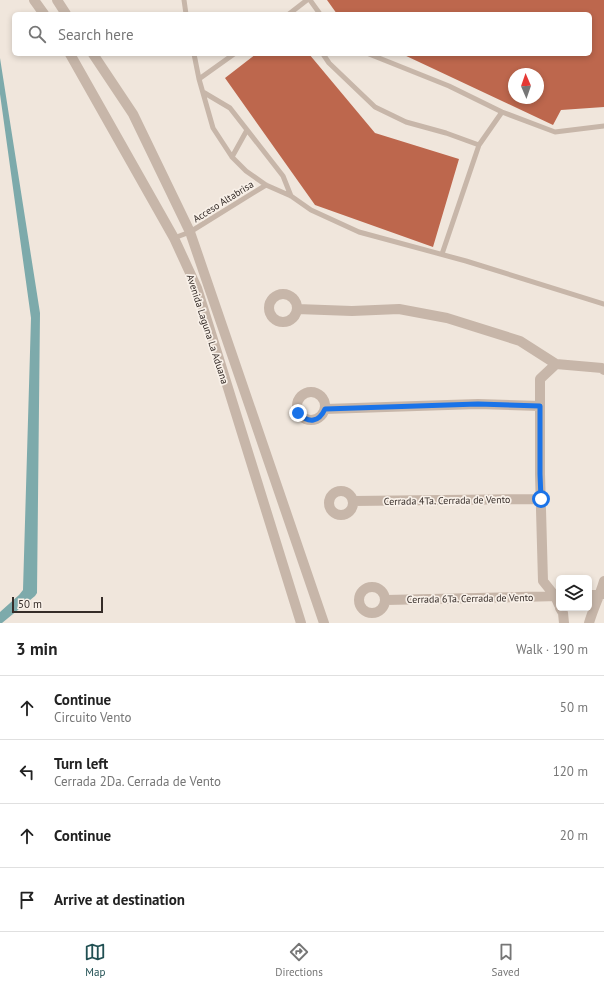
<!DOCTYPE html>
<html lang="en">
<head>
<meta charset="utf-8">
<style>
  :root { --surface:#fff; --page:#f2f2f2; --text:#222; --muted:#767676; --line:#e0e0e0; --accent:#215053 }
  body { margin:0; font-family:"PT Sans",sans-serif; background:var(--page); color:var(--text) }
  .controls { position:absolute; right:12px; bottom:12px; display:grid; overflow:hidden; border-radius:6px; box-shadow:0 2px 6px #0003 }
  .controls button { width:36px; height:36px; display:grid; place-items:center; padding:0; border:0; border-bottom:1px solid var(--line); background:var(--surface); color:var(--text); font:20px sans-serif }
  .compass { position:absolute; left:508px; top:68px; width:36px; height:36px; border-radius:50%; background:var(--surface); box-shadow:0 2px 6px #0003; rotate:358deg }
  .scale { position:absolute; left:12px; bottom:10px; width:91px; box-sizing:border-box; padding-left:4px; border:2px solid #352c28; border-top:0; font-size:11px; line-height:14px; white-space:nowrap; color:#352c28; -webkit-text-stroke:3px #f8f0e8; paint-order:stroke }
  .stop { position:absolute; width:12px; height:12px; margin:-9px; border:3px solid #1a73e8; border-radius:50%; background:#fff }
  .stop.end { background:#1a73e8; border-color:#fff; box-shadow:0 1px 4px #0008 }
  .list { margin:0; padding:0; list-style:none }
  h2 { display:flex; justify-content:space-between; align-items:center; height:52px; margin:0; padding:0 16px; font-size:17px }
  h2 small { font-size:13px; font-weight:400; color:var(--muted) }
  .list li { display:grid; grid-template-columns:26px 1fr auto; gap:12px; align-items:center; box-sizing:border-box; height:64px; padding:0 16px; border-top:1px solid var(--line) }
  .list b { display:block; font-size:15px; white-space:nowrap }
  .list p { margin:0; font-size:13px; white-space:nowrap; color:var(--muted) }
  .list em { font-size:13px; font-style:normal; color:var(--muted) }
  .icon { flex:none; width:22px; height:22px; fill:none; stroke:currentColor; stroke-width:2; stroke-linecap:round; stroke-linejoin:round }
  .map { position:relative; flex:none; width:604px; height:623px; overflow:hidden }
  .search { position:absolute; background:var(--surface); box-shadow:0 2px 6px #0003; left:12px; right:12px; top:12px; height:44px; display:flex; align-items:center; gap:10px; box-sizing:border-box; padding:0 14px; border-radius:6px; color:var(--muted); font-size:15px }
  .sheet { height:308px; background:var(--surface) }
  nav { display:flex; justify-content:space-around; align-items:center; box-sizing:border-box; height:56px; border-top:1px solid var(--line); background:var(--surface); font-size:11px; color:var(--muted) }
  nav a { display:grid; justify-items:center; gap:2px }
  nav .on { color:var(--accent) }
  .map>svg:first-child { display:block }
</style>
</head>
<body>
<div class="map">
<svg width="604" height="623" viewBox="0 0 604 623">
  <rect width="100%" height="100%" fill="#f0e6dc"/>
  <path fill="#7daaab" d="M0 58 40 313 37 593 35 596 2 623H0V612L19 595 23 590 31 318 0 94Z"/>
  <path fill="#bd674d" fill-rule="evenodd" d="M327 0H604V107L561 110 553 125 402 54H590V14H337ZM514 74H538V98H514Z
    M256 54H309L375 133 459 159 433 247 315 205 225 78Z"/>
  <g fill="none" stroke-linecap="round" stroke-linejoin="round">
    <path stroke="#c7b6a9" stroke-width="5" d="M184 0 186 14
      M310 0 320 14
      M289 14 307 0
      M194 54 199 79 213 128 232 157 246 171 266 185 291 196 311 210 359 232 466 261 604 304
      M323 54 329 63 375 107 406 122 446 133 479 145
      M369 54 449 86 502 112 555 132 604 126
      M199 79 234 54
      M203 92 230 108 283 176 291 196
      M232 157 247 130
      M174 238 190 232 266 185
      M442 254 479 145 502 112"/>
    <path stroke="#c7b6a9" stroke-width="10" d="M34 0 44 14
      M57 0 66 14
      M70 54 174 238 197 288 301 623
      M93 54 133 114 190 232 324 623
      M269 308a14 14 0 1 1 28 0a14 14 0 1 1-28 0Z
      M297 309 352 311 399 309 447 318 520 341 556 364
      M297 406a14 14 0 1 1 28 0a14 14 0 1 1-28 0Z
      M325 409 478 404 540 406
      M329 503a12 12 0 1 1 24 0a12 12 0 1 1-24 0Z
      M353 501 541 499
      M359 600a13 13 0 1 1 26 0a13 13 0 1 1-26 0Z
      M589 595 604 594
      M386 600 559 596
      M559 605 555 596 543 581 540 474V379L556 364 602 368 604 370
      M560 608 563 613 564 623
      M589 623C593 609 600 595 604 581"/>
  </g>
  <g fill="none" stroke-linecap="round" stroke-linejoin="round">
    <path stroke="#1a73e8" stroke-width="5" d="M298 413C309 424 319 422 325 409L478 404 540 406V474L541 499"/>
  </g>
  <g text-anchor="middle" stroke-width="3.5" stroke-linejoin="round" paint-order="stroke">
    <g font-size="10" fill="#352c28" stroke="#f8f0e8">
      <text transform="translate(223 201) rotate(-32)" y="4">Acceso Altabrisa</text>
      <text transform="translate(208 329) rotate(72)" y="4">Avenida Laguna La Aduana</text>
      <text transform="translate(447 500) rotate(-1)" y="4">Cerrada 4Ta. Cerrada de Vento</text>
      <text transform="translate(470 598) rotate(-1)" y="4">Cerrada 6Ta. Cerrada de Vento</text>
    </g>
  </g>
</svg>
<div class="controls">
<button><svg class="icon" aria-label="layers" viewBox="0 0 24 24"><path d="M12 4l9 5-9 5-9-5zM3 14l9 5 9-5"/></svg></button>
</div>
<svg class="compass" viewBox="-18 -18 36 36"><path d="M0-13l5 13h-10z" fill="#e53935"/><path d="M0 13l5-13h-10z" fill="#767676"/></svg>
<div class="scale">50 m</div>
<div class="stop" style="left:541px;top:499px"></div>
<div class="stop end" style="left:298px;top:413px"></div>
<div class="search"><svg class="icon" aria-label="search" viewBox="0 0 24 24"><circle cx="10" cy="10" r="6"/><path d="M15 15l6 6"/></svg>Search here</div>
</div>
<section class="sheet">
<h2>3 min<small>Walk · 190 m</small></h2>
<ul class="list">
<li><svg class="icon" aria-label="ahead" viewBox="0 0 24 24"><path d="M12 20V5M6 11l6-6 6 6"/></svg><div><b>Continue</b><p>Circuito Vento</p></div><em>50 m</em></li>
<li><svg class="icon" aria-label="left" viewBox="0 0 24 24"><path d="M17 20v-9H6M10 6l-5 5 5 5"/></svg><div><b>Turn left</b><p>Cerrada 2Da. Cerrada de Vento</p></div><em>120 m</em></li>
<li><svg class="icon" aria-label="ahead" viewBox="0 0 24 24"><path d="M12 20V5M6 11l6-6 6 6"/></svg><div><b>Continue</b></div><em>20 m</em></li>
<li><svg class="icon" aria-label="arrive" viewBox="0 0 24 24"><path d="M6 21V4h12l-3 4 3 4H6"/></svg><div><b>Arrive at destination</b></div></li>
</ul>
</section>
<nav>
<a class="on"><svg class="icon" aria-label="map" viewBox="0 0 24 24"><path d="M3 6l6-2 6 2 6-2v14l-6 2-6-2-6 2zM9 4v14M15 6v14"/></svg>Map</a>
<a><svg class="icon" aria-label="directions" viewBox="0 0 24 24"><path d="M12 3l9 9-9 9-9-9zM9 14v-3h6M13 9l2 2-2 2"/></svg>Directions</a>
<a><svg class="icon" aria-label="saved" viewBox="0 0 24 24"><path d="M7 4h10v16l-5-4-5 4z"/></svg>Saved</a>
</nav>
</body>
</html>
